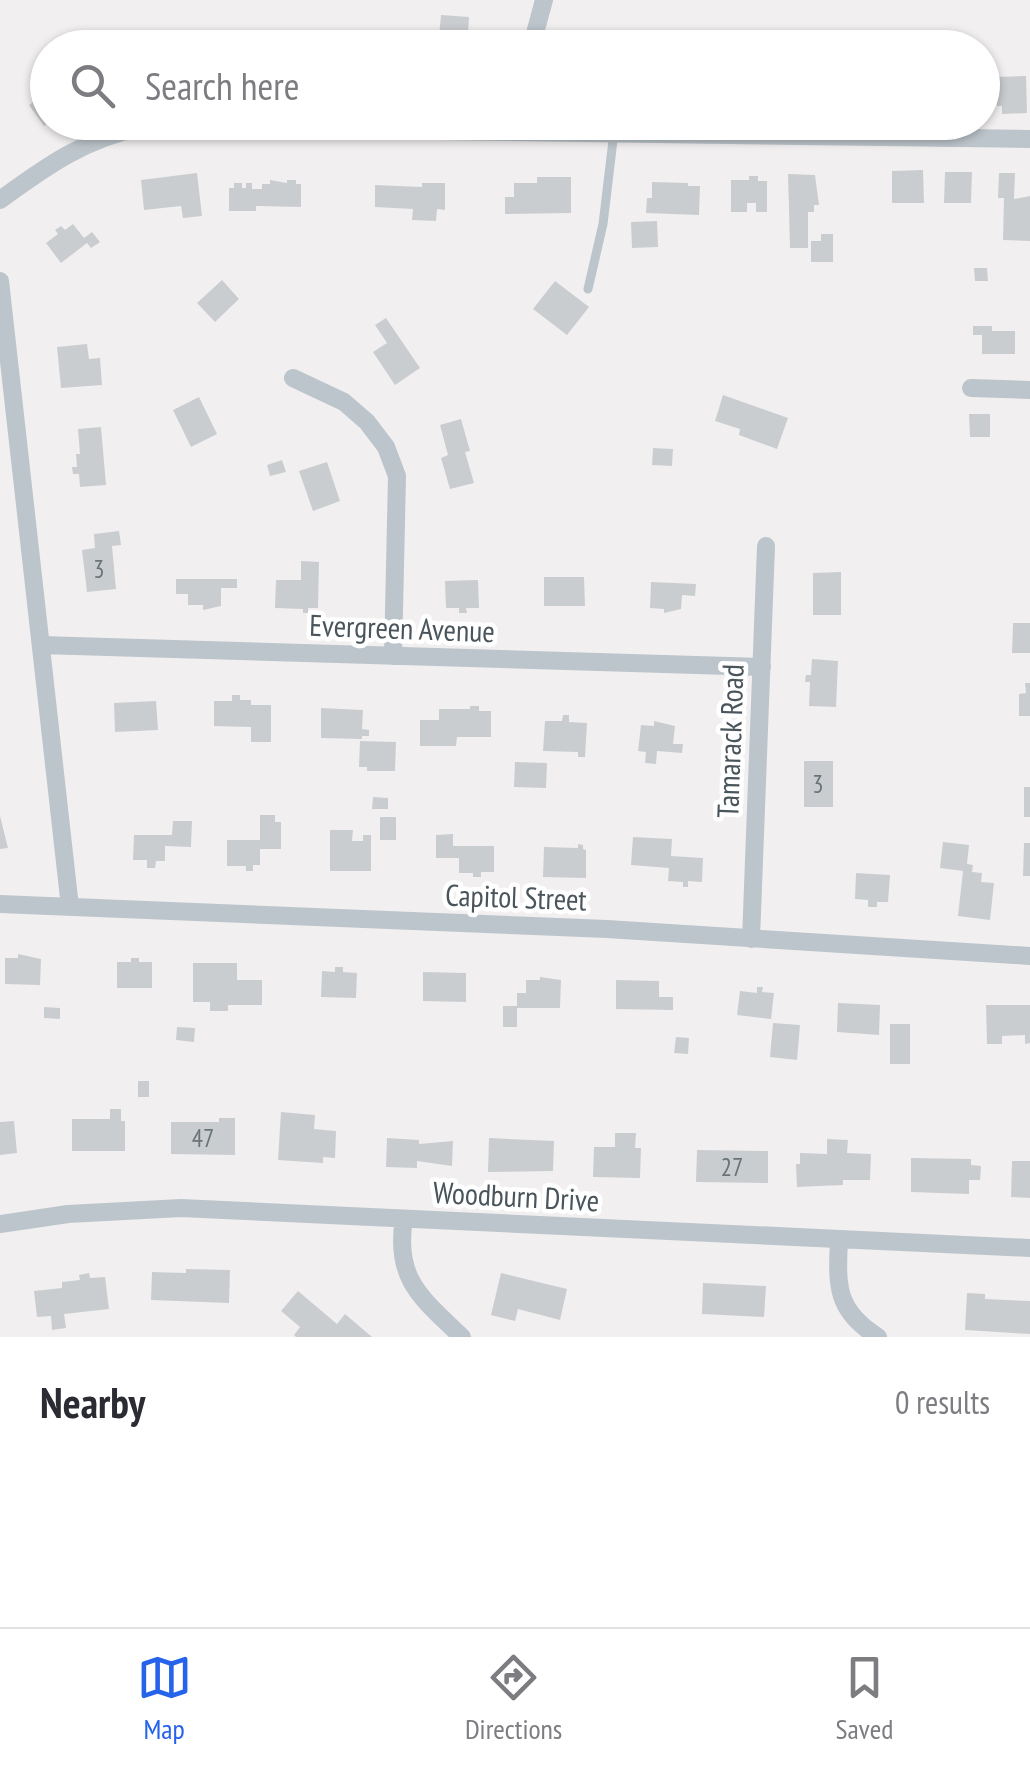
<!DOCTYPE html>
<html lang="en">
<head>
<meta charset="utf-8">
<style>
  :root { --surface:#fff; --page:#f7f7f7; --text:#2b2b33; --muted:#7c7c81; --line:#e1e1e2; --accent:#2563eb }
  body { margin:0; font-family:"PT Sans Narrow",sans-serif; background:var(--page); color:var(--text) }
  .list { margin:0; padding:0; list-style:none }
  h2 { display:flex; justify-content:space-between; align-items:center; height:130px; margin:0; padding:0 40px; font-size:42px }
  h2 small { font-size:32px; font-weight:400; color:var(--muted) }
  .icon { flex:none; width:55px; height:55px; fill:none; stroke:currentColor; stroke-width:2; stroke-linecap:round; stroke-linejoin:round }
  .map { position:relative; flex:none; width:1030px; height:1337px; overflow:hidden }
  .search { position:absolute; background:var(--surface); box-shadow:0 2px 8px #0004; left:30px; right:30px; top:30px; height:110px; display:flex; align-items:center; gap:25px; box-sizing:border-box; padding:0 35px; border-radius:55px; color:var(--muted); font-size:38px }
  .sheet { height:290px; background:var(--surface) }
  nav { display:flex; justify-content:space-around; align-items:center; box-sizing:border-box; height:140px; border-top:2px solid var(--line); background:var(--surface); font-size:28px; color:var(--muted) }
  nav a { display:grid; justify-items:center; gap:5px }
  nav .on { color:var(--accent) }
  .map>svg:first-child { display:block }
</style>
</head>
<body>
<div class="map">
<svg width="1030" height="1337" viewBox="0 0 1030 1337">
  <rect width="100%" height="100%" fill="#f2eff0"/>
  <path fill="#cacdd0" d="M441 15 469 17 467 48H438Z
    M1026 76 1027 113 1002 114V106H997L996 77Z
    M48 92V123L44 126 29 105Z
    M923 170 924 203H892V171Z
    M945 172H972L971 203H944Z
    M197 173 202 216 183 218 181 206 144 210 141 180Z
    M999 173H1015L1014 199 1030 196V241L1003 240 1004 198H998Z
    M788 174 815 175 819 205H814V212H808V248H790Z
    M749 176H758V181H767V212H756V203H747V212H731V180H749Z
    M537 177H571V213L505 214V197H514V183H537Z
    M270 180 287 183V180H296V184H301V207L256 206V211H229V188H234V183H242V188H246V183H252V189H262V184H270Z
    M652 182 688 183V186H700L699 215 646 213 647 198H652Z
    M422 183H445V210L437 209 436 221 412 220 413 209 375 207V185L422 187Z
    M657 221 658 247 632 248 631 222Z
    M73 224 84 238 92 232 100 242 91 248 87 243 61 263 46 243 58 234 55 230 61 226 65 230Z
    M821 234H833V262H811V241H821Z
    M974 268H987L988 281H975Z
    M222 280 239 299 215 322 197 303Z
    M555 281 589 307 567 335 533 309Z
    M386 318 420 368 395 385 373 352 387 343 375 325Z
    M973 326H992V331H1015V354H982V335H973Z
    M87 344 89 359 100 358 102 385 61 388 57 347Z
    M723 395 788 418 777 449 739 435 740 429 715 421Z
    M199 397 217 434 191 447 173 410Z
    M969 414H990V437H970Z
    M461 419 470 451 465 452 474 483 450 489 441 458 448 455 440 425Z
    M101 427 106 485 80 487 79 474H73L72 467H77L76 454H80L78 429Z
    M653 448 673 449 672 466 652 465Z
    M282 460 286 472 270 476 267 465Z
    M327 462 340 501 313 511 299 471Z
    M119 531 121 545 112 546 116 589 87 592 82 550 95 548 94 534Z
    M301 561 319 562 318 608H308V613H303V609L275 608 276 580H301Z
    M841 572V615H813V573Z
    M544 577H584L585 606H544Z
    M176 579H237V588H221V606L203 610V605H188V594H176Z
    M478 580 479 608H466L467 613H459V608H446L445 581Z
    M651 582 696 584 695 596 682 595 681 609 664 613V609L650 608Z
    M1013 623H1030V653H1012Z
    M812 659 838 661 836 707 809 706 810 682H805L806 675H811Z
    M1025 683H1030V716H1019V694L1026 693Z
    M232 695H240V700H251V705H271V742H251V727L214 726V701H232Z
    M156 701 158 730 115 732 114 703Z
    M470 706H479V711H491V737H457L456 746H420V720H439V709H470Z
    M321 708 363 710 362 729 369 730V736H362V739L321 738Z
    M563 715H569V722L587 723 585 757H578V752L543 751 545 721H562Z
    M654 721 675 726 673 744H683L682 753 657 751 656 764 645 763 646 752 638 751 641 725 654 726Z
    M360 741 396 742 395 771H367V767H359Z
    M804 761H833V807H804Z
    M515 762 547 763 546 788 514 787Z
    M1024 787H1030V817H1024Z
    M373 797 388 798V809H372Z
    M260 815H275V822H281V849H260V865H253V871H246V866H227V840H260Z
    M0 816 8 848 0 849Z
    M380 817H396V840H380Z
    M173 821H192L191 847 165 846V861H156L155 868H147V860H133L134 835H172Z
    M330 830H353L352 841H363V835H371V871H330Z
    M453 834V846H494V872H481V877H473V873H459V858H436V835Z
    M633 837 672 839 671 856 703 858 702 882 688 881V887H683V882L668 881 669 868 631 865Z
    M943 842 969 845 967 864 973 865 972 872 982 873 981 882 994 883 990 920 958 916 963 871 940 868Z
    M1024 843H1030V876H1023Z
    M578 844 583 845V849L586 850V878L543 877 544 847 578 848Z
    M856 873 890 875 888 902H877V907H868V900L855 899Z
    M18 954 41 959 40 985 5 984V958H18Z
    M131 958H139V962H152V988H117V962H131Z
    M193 963H237V980H262V1005H228V1011H210V1002H193Z
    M335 967H343V972L357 973 356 998 321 997 322 971 335 972Z
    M423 972 466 973V1002L423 1001Z
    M540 977 561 980 560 1008H517V1027H503V1006H517V993H526V980H540Z
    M616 980 659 981V997H673V1010L616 1009Z
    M757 987H763L762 992 774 993 771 1019 737 1015 740 991 757 993Z
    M838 1003 880 1005 879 1035 837 1032Z
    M986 1005H1030V1043L1025 1044V1035L1002 1036V1044H987Z
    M44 1007 60 1008V1019L44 1018Z
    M773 1023 800 1025 797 1060 770 1057Z
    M890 1024H910V1064H890Z
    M177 1027 195 1028 194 1042 176 1040Z
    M676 1037 689 1038 688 1054 674 1053Z
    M138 1081H149V1097H138Z
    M110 1109H121V1121H125V1151H72V1119H110Z
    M281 1112 315 1115 314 1129 336 1131 335 1158 323 1157V1163L278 1160Z
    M219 1118H235V1155L171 1154V1122H219Z
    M14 1121 17 1153 0 1155V1122Z
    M615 1133H636L635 1148H641L640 1178 593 1177 594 1147H615Z
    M387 1138 419 1140V1144L453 1141 452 1166 417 1161V1168L386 1167Z
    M489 1138 554 1141 553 1171 488 1172Z
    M827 1139 848 1140 847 1153 871 1154 870 1180H843V1185L797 1187 796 1164H800V1153L827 1154Z
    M697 1150 768 1151V1183L696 1182Z
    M911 1158 971 1159V1165L981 1166 980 1180H969V1194L911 1192Z
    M1012 1161H1030V1198L1011 1197Z
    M186 1269 230 1270 229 1303 151 1300 152 1272 186 1273Z
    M89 1273 90 1278 105 1277 109 1309 64 1314 66 1328 52 1330 51 1316 37 1317 34 1291 62 1288V1282L80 1280 79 1275Z
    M501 1273 567 1289 560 1320 518 1309 515 1321 491 1315Z
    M703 1283 766 1286 764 1317 702 1314Z
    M298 1291 337 1324 345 1314 372 1337H296L294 1335 300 1327 281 1311Z
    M967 1293 985 1294V1299L1030 1301V1334L965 1330Z"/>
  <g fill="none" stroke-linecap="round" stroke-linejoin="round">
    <path stroke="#bcc5cb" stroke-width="9" d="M588 289 603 224 614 132"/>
    <path stroke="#bcc5cb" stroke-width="18" d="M531 48 544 0
      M0 200C47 166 84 139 142 127L1030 139
      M0 281 70 907
      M293 378 344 402 367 422 386 447 397 476 393 656
      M971 388 1030 390
      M41 645 762 667
      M0 904 607 929 1030 956
      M751 939 766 546
      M404 1219C394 1279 422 1299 462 1337
      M0 1224 68 1214 181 1208 1030 1248
      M839 1239C837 1285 835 1310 878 1337"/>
  </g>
  <g text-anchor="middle" stroke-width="9" stroke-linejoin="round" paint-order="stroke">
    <g font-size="25" fill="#697378">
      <text x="99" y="578">3</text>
      <text x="818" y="793">3</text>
      <text x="203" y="1147">47</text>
      <text x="732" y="1176">27</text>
    </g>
    <g font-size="30" fill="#49555b" stroke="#fff">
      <text transform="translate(402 629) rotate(2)" y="10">Evergreen Avenue</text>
      <text transform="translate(731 741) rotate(-88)" y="10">Tamarack Road</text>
      <text transform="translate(516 898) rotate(2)" y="10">Capitol Street</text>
      <text transform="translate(516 1197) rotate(3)" y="10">Woodburn Drive</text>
    </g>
  </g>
</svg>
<div class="search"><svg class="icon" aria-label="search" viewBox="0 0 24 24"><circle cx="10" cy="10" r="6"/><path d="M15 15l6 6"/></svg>Search here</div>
</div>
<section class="sheet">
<h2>Nearby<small>0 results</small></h2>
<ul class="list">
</ul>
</section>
<nav>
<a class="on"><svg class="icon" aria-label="map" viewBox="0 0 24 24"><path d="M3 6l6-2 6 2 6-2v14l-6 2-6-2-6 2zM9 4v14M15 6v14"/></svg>Map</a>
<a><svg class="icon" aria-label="directions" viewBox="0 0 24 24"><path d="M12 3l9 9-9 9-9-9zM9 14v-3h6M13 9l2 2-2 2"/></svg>Directions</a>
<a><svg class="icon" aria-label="saved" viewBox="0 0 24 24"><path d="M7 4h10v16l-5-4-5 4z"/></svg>Saved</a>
</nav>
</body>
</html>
